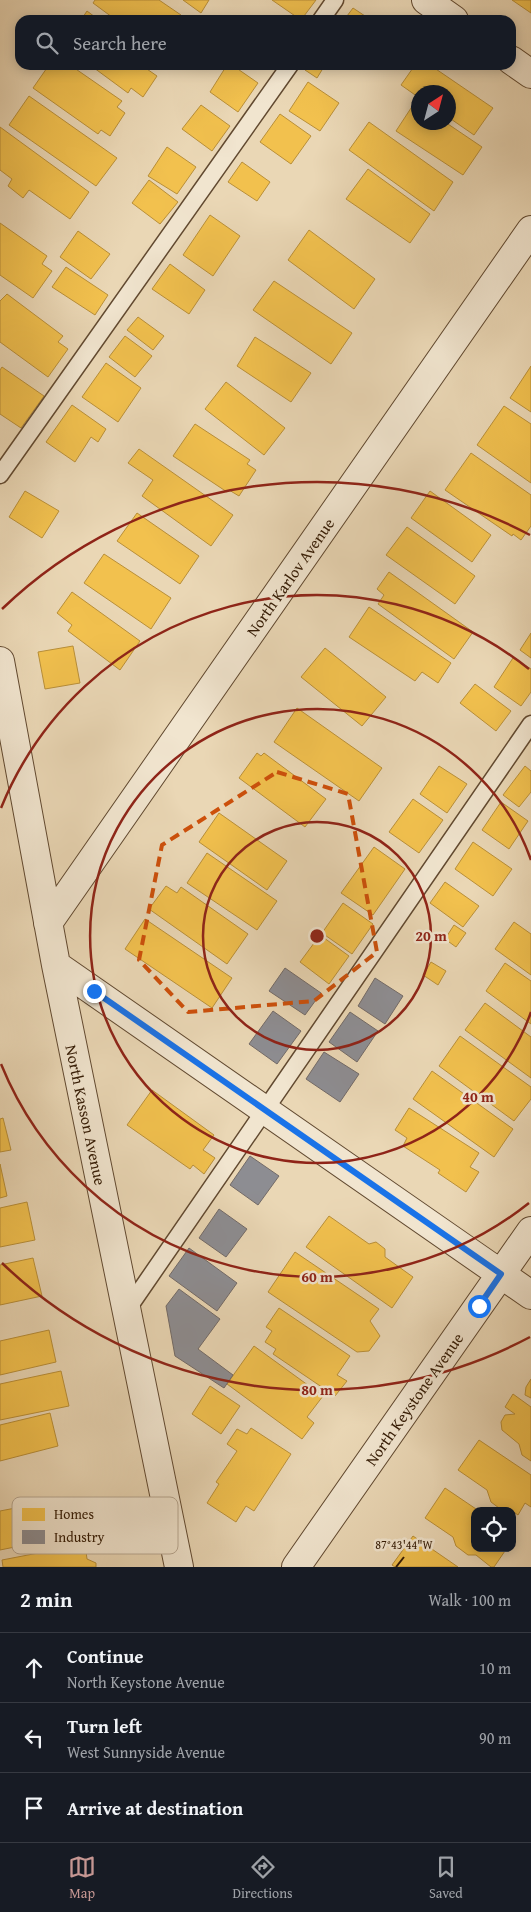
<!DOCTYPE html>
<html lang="en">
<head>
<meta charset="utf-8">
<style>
  :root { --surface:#171b24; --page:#20242c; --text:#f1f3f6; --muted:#9ea1a6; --line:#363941; --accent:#c59692 }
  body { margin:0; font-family:"Gentium Book Plus",serif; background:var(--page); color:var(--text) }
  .controls { position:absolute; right:15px; bottom:15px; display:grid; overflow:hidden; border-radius:10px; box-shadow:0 2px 12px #0003 }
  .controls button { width:45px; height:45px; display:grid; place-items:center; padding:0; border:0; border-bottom:1px solid var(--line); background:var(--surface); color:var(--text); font:25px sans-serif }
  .compass { position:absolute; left:411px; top:85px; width:45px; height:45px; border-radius:50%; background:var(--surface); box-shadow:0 2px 12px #0003; rotate:36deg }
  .stop { position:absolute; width:15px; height:15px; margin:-11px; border:4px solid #1a73e8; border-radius:50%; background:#fff }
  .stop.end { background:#1a73e8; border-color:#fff; box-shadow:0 1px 5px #0008 }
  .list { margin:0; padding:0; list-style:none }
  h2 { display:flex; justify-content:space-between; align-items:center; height:65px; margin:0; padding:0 20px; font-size:21px }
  h2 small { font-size:16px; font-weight:400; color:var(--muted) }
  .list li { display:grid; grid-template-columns:32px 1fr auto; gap:15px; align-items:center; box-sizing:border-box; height:70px; padding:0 20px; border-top:1px solid var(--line) }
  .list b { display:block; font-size:19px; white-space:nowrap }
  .list p { margin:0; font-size:16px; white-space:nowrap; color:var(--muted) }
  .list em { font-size:16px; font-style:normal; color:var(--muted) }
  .icon { flex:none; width:28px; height:28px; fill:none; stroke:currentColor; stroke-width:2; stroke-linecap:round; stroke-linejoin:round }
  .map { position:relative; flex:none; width:531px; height:1567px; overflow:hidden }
  .search { position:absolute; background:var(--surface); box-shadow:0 2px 12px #0003; left:15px; right:15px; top:15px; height:55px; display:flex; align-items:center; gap:12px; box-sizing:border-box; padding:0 18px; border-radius:15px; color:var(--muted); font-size:19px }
  .sheet { height:275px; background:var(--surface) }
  nav { display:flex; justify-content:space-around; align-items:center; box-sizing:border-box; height:70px; border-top:1px solid var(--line); background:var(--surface); font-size:14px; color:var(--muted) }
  nav a { display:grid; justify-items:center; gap:2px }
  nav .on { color:var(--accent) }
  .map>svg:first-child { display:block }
</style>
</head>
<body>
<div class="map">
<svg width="531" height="1567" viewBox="0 0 531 1567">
  <rect width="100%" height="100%" fill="#ead7b5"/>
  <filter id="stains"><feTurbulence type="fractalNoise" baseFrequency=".004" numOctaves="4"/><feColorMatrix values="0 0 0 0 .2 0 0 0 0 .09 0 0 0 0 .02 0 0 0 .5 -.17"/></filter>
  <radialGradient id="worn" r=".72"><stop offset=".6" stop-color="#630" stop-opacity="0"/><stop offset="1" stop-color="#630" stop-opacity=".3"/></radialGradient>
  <path fill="#f2c14e" stroke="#b98f38" d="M95 0H159L181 15 177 20H116L93 3Z
    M183 0H209L201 13Z
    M272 0H316L301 20Z
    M512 0H531V13Z
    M353 8 371 20H344Z
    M87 11 99 20H81Z
    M49 65H70L122 101 117 107 125 113 110 136 101 130 98 134 33 88Z
    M90 65H145L144 67 157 76 143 97 131 88 128 93Z
    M227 65H232L258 83 238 112 210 92Z
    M308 65H325L317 78 305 70Z
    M415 65H430L493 108 474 135 448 117V92H418V97L401 85Z
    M308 82 339 103 320 131 289 111Z
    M29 96 117 158 96 186 9 125Z
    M415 102 418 105V122H445L482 147 463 175 396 131Z
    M201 105 230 126 212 151 182 129Z
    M280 114 311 136 291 164 260 142Z
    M369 122 453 182 434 211 349 150Z
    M0 127 89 192 70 219 29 190 23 198 8 186 12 179 0 170Z
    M167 147 196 167 177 194 148 176Z
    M242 162 270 182 257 201 228 182Z
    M368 169 430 214 410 243 346 199Z
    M149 180 178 202 160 224 132 203Z
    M210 215 240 236 213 276 183 255Z
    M0 223 47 256 42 264 52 271 33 298 0 275Z
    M309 230 375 279 354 309 288 260Z
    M78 231 110 254 91 279 60 257Z
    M170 264 205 290 189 314 152 289Z
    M66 267 108 295 95 315 52 287Z
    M274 281 352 333 331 364 253 310Z
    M7 294 63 336 58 342 68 349 48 377 0 342V301Z
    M138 317 164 336 153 350 127 330Z
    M125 336 152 356 135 377 109 357Z
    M255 337 311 373 291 402 237 366Z
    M106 363 141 388 118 422 82 397Z
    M531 366V412L510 398Z
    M2 367 44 396 21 428 0 414V370Z
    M226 382 285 428 264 455 205 409Z
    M72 405 106 429 98 442 91 437 75 462 46 442Z
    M504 406 531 424V483L477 445Z
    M195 424 250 460 247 464 256 470 239 496 229 490 227 492 173 456Z
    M139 449 233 515 211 546 142 496 153 480 128 463Z
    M471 453 531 495V526L521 540 513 534 512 536 445 490Z
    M25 491 59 511 42 538 9 517Z
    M430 491 491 535 472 562 411 518Z
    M137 513 199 556 180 584 117 541Z
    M407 527 475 576 455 604 386 555Z
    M104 554 171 598 151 629 84 583Z
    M389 572 473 632 454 659 378 604 384 595 377 589Z
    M72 592 140 641 120 670 68 631 72 625 57 613Z
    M369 607 451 663 438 683 422 672 415 681 349 637Z
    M531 633V658L520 650Z
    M73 646 80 683 45 689 38 652Z
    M325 648 386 697 362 726 301 677Z
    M513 658 531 669V692L521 706 494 687Z
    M475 684 511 711 496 731 460 703Z
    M297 708 382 768 359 801 274 742Z
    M257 753 261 756 264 753 326 799 305 827 239 778Z
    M439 766 467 784 447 813 420 794Z
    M525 766 531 771V792L519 807 503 795Z
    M413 799 443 820 419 853 389 832Z
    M501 802 528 821 509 849 482 830Z
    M219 813 287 861 267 890 199 842Z
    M473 842 512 869 493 896 455 869Z
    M374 847 405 869 373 915 341 893Z
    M207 853 277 901 257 930 187 883Z
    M445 882 479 906 463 927 430 903Z
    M166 886 177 893 181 887 248 934 227 964 149 909Z
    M343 903 373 924 352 954 322 933Z
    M145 919 232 978 212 1008 125 949Z
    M514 922 531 934V975L495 949Z
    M454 925 466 933 456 947 445 939Z
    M320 935 349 956 329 984 300 962Z
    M431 962 446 971 438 985 423 975Z
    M505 963 531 981V1024L486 991Z
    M485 1003 531 1037V1078L465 1030Z
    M460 1036 531 1087V1099L514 1121 439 1066Z
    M432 1071 513 1129 494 1157 413 1099Z
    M152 1090 214 1135 203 1150 215 1158 204 1174 193 1165 190 1169 127 1125Z
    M409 1108 479 1153 470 1167 479 1172 466 1192 438 1173 440 1170 403 1146 407 1138 395 1130Z
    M3 1118 11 1150 0 1152V1119Z
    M0 1164 7 1196 0 1198Z
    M27 1202 35 1240 0 1247V1208Z
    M329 1216 369 1244 376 1242 385 1249V1257L413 1277 392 1308 306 1247Z
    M295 1252 379 1309 370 1321 380 1336 369 1351 357 1352 268 1292Z
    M33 1258 42 1296 0 1305V1265Z
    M279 1308 350 1356 337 1375 347 1381 335 1396 273 1354 276 1349 265 1342 272 1331 266 1327Z
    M49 1330 56 1362 0 1375V1341Z
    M254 1346 323 1396 307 1417 314 1423 302 1439 227 1384Z
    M61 1371 69 1406 0 1420V1384Z
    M531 1379V1398L525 1395 526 1387Z
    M210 1386 240 1406 221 1434 192 1414Z
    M513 1394 531 1407V1461L522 1455 519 1444 502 1430 501 1422 505 1415 515 1414 505 1407Z
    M50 1413 58 1446 0 1461V1425Z
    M251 1428 291 1454 254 1511 246 1506 236 1522 207 1503 219 1484 216 1482 237 1451 227 1444 237 1429 247 1434Z
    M479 1440 531 1475V1507L525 1503 518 1515 508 1508H499L491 1502 487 1490 458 1470Z
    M445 1488 479 1511H475V1548H507L494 1567H491L476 1555H468L456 1546 453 1537 425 1518Z
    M67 1498 74 1535 0 1550V1511Z
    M413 1536 458 1567H395L392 1565Z
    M85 1544 87 1559 96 1563V1567H3L2 1560Z"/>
  <path fill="#8d8d92" stroke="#726a67" d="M285 968 321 993 305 1015 269 991Z
    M375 978 403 996 385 1024 358 1006Z
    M273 1011 301 1031 277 1064 249 1044Z
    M350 1012 378 1031 357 1062 329 1042Z
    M324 1052 359 1074 340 1102 306 1079Z
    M250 1156 279 1176 258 1205 230 1185Z
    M219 1209 247 1229 226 1257 199 1238Z
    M189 1248 237 1283 217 1311 169 1276Z
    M179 1289 220 1319 198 1349 233 1375 224 1388 175 1356 166 1306Z"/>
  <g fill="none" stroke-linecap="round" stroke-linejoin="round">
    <defs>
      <path id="service" d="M321 20 335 0
        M0 475 290 65
        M127 1310 531 724"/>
      <path id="minor" d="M426 0 454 20
        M511 60 531 74
        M0 661 56 965 179 1567
        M48 923 531 230
        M56 965 531 1295
        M296 1567 531 1231"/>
    </defs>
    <use href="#service" stroke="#614930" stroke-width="19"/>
    <use href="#minor" stroke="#614930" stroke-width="30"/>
    <use href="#service" stroke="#f1e5cf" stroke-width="16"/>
    <use href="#minor" stroke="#f1e5cf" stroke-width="28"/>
  </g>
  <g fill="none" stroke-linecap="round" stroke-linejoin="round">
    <path stroke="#1a73e8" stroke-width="6" d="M94 991 501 1274 479 1306"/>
  </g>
  <path fill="none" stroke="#cd500b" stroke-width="4" stroke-dasharray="10 6" stroke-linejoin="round" d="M277 772 348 794 377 952 314 1001 188 1012 139 960 162 845Z"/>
  <path fill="none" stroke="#331a04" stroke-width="2" d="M396 1567 404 1557"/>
  <g fill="none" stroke="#8f2418" stroke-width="2.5">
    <circle cx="317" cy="936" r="114"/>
    <path d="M531 1012A227 227 0 1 1 531 860"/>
    <path d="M529 1203A341 341 0 0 1 1 1064M1 808A341 341 0 0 1 529 669"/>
    <path d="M530 1337A454 454 0 0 1 2 1263M2 609A454 454 0 0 1 530 535"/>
  </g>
  <g text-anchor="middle" stroke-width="5" stroke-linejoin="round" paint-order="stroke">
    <g font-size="16" fill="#331a04" stroke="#f1e5cf">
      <text transform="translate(290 577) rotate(-55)" y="6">North Karlov Avenue</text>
      <text transform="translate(86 1115) rotate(78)" y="6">North Kasson Avenue</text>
      <text transform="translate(414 1399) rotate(-55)" y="6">North Keystone Avenue</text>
    </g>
  </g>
  <rect x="12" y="1497" width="166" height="57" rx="8" fill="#f1e5cf" stroke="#b8a892" stroke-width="1"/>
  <rect x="22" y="1508" width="23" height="13" fill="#f2c14e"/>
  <rect x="22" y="1530" width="23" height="14" fill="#8d8d92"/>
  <g font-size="14" fill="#331a04">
    <text x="54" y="1519">Homes</text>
    <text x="54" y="1542">Industry</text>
  </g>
  <g font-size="12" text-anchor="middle" fill="#331a04" stroke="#f1e5cf" stroke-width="5" stroke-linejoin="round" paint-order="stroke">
    <text x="404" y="1549">87°43'44"W</text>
  </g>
  <circle cx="317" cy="936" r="8" fill="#8f2418" stroke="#f1e5cf" stroke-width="2.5"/>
  <g font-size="15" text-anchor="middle" font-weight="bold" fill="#8f2418" stroke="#f1e5cf" stroke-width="5" stroke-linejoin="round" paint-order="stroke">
    <text x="431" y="941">20 m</text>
    <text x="478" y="1102">40 m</text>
    <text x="317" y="1282">60 m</text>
    <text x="317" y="1395">80 m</text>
  </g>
  <rect width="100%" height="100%" filter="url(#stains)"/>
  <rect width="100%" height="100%" fill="url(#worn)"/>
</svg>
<div class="controls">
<button><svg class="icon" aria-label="locate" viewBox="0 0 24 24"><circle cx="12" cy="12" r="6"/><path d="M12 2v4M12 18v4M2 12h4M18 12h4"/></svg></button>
</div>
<svg class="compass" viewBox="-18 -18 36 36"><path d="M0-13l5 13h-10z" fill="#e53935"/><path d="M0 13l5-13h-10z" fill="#9ea1a6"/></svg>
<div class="stop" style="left:479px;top:1306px"></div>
<div class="stop end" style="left:94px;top:991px"></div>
<div class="search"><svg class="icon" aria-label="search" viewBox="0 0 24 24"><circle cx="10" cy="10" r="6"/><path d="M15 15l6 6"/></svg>Search here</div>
</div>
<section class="sheet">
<h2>2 min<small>Walk · 100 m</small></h2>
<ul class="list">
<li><svg class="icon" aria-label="ahead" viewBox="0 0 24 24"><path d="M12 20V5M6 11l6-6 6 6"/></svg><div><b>Continue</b><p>North Keystone Avenue</p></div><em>10 m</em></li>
<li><svg class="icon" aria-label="left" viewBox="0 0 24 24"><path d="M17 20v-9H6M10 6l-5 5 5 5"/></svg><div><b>Turn left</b><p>West Sunnyside Avenue</p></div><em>90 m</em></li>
<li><svg class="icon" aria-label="arrive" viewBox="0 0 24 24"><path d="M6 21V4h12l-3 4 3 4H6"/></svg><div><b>Arrive at destination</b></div></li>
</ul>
</section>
<nav>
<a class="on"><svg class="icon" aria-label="map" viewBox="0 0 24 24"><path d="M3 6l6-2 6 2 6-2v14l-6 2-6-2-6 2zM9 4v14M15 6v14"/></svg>Map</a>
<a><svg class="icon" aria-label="directions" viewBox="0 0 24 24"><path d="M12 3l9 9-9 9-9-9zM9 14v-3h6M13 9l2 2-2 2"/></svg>Directions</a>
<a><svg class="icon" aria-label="saved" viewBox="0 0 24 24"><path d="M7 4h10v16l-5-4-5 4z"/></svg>Saved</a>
</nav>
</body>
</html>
